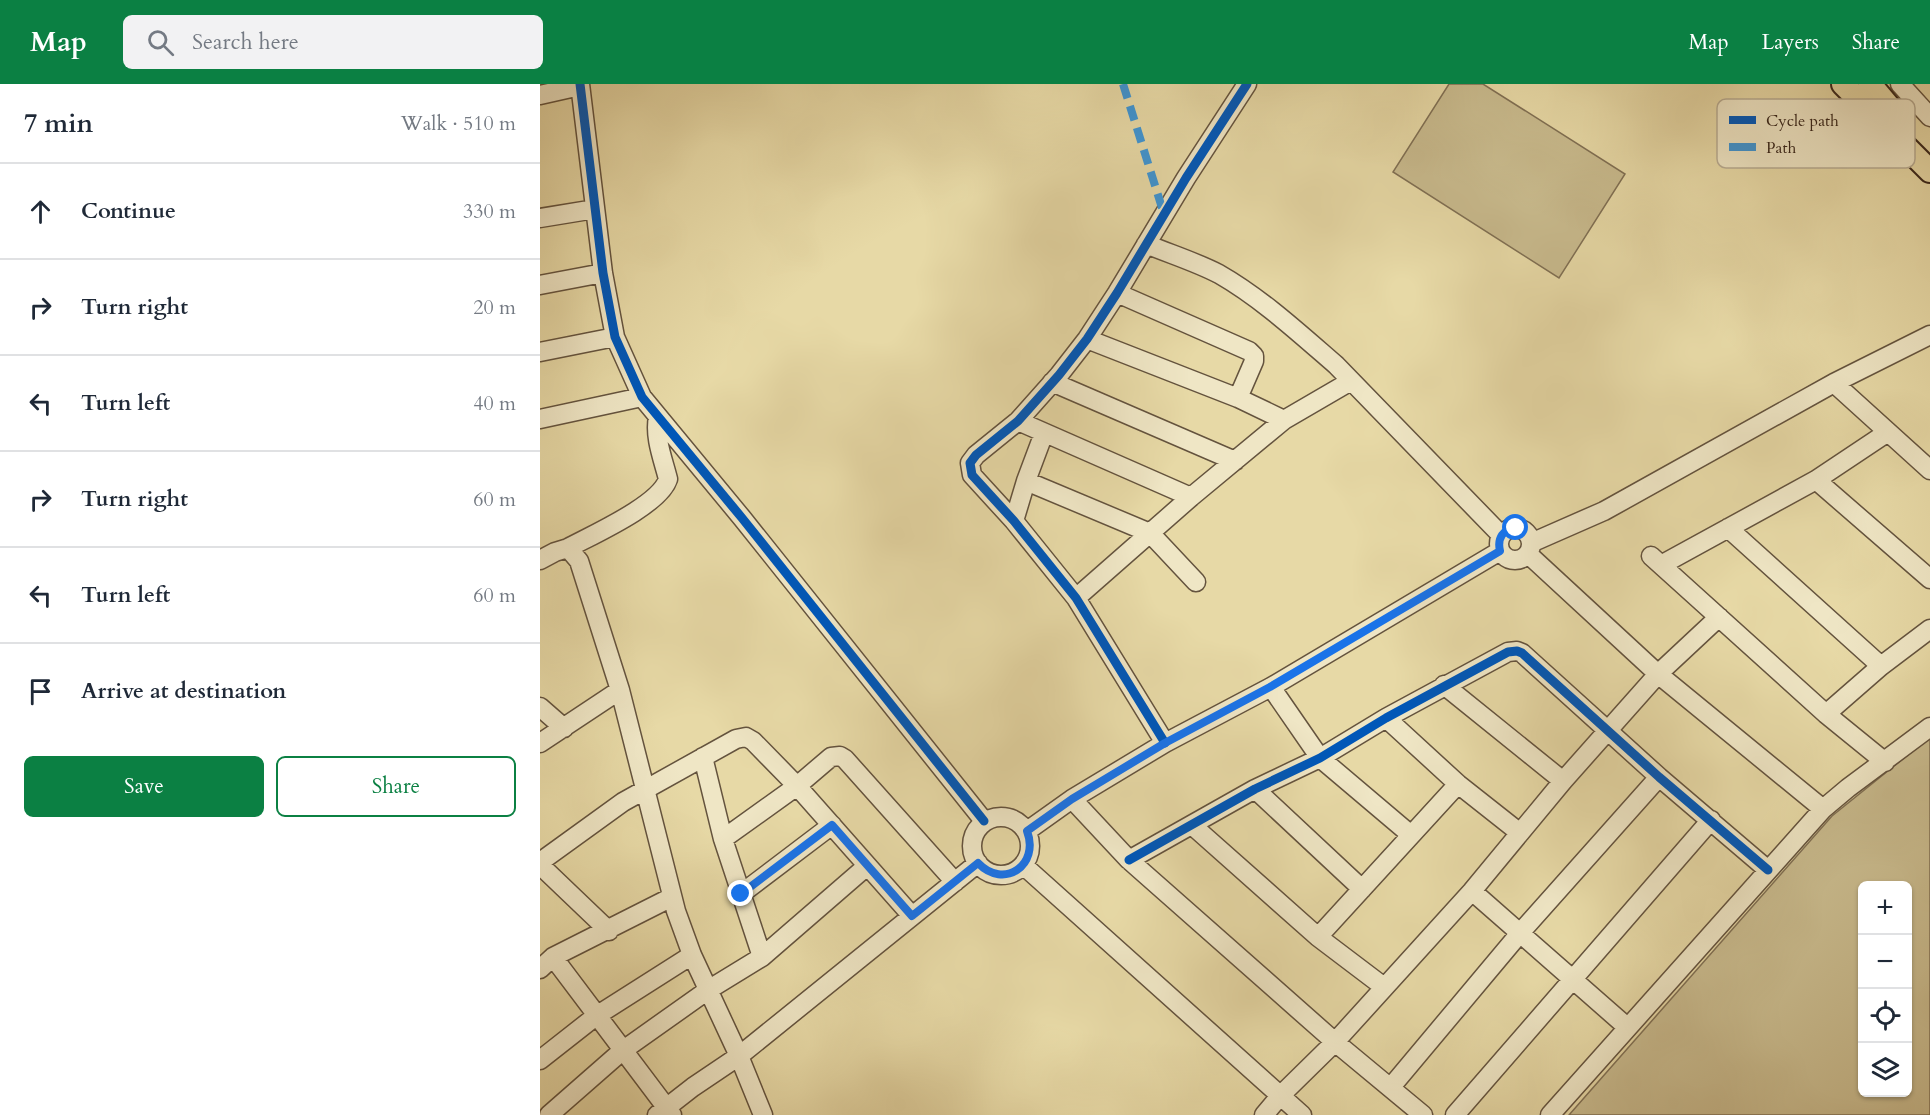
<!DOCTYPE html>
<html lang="en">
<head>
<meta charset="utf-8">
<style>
  :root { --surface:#fff; --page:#f2f2f3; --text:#1f2937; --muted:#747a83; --line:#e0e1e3; --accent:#0b8043 }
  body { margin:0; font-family:Cardo,serif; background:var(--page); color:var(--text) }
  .controls { position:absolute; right:18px; bottom:18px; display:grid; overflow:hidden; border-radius:9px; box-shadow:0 2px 4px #0004 }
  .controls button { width:54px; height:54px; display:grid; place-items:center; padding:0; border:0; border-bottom:2px solid var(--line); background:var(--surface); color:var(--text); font:30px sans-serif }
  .stop { position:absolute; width:18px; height:18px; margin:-14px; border:4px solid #1a73e8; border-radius:50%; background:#fff }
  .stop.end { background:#1a73e8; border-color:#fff; box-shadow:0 2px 6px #0008 }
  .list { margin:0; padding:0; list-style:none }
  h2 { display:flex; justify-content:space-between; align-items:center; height:78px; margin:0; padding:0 24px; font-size:26px }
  h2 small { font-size:20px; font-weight:400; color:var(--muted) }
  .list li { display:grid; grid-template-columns:39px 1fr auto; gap:18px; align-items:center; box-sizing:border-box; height:96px; padding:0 24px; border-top:2px solid var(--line) }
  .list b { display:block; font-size:22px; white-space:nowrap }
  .list em { font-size:20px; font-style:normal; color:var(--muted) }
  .actions { display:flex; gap:12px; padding:18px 24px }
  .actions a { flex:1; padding:14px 0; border:2px solid var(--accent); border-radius:9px; text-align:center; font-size:21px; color:var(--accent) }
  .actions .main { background:var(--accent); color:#fff }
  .icon { flex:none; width:33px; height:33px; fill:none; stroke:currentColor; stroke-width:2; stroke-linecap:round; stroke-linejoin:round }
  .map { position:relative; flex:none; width:1390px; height:1031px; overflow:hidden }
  header { display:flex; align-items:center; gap:36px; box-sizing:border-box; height:84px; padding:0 30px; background:var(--accent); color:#fff }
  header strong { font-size:28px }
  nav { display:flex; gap:33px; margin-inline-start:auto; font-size:21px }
  .search { width:420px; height:54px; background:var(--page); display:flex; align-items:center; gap:15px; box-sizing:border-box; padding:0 21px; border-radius:9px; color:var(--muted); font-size:22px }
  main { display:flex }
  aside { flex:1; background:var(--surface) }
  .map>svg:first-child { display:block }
</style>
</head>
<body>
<header>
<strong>Map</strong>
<div class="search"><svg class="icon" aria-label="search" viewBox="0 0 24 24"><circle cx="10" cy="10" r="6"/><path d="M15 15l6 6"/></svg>Search here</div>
<nav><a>Map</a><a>Layers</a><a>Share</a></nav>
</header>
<main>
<aside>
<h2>7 min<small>Walk · 510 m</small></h2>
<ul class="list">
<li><svg class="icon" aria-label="ahead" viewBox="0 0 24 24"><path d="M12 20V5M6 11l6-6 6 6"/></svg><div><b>Continue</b></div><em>330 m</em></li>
<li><svg class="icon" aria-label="right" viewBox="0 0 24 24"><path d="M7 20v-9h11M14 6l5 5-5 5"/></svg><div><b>Turn right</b></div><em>20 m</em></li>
<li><svg class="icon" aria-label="left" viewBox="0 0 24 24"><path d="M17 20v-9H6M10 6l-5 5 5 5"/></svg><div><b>Turn left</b></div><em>40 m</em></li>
<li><svg class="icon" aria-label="right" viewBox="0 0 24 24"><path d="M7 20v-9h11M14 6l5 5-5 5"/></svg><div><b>Turn right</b></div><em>60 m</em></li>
<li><svg class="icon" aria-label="left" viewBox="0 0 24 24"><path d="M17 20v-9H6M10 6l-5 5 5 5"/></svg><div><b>Turn left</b></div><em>60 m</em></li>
<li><svg class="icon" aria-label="arrive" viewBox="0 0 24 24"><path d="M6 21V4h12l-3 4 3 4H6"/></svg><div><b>Arrive at destination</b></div></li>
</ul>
<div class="actions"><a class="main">Save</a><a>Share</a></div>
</aside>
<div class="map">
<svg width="1390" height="1031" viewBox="0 0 1390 1031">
  <rect width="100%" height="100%" fill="#e7d9a6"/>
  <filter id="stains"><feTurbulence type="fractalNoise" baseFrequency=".00333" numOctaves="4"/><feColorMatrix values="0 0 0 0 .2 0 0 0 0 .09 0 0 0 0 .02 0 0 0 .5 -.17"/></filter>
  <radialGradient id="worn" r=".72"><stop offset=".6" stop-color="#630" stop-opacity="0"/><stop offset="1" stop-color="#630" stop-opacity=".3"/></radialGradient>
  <path fill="#c9bb8e" stroke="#807054" stroke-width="1.5" fill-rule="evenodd" d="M909 0H943L1085 90 1019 194 853 88Z
    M1390 653V1031H1029L1292 732ZM1322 802H1368V1008H1322Z"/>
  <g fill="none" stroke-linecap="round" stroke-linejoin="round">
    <defs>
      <path id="minor" d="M40 0 63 189 75 253 102 313 202 434 444 737
        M1360 0 1390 33
        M0 11 40 2
        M0 134 55 125
        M606 160C630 170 656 178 679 190 721 214 759 249 796 281L961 451
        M0 201 63 189
        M577 209 709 267 714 272V277L698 314
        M547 255 698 314 744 336
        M0 268 75 253
        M512 298 695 377
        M1294 299 1390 386
        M0 335 102 313
        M478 337 651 413
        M1276 396 1390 495
        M486 397 610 449 656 498
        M474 437 486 397 504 349
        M959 460a16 16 0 1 1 32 0a16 16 0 1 1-32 0Z
        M1188 444 1341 582
        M991 459 1064 427 1294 299 1390 251
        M28 464C52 451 120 421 128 395 123 375 114 353 118 333
        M988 470 1118 590 1283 725
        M1111 472 1286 630 1345 678
        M0 476 15 468 28 464 39 477 80 606 136 827 152 871 199 972 223 1031
        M1121 481 1276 396 1348 348
        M536 514 651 413 744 336 811 297
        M904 601 1023 697
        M731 603 780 674 871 751
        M0 623 24 644
        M1286 630 1341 582 1390 545
        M846 634 918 700 980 749
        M0 659 80 606
        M625 659 536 514 474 437 432 391 430 379 436 371 478 337 519 291 547 255 577 209 646 94 707 0
        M163 673 183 755 222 873
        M715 705 822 805
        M532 715 589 776 795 958 883 1031
        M432 762a29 29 0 1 1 58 0a29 29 0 1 1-58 0Z
        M653 742 778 853 844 903
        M487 747 532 715 625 659 731 603 960 467
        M183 755 257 702 291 673 300 672 305 675 415 798
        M589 776 715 705 780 674 846 634 968 568 977 567 982 569 1119 693 1228 786
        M0 778 83 718 196 655 206 653 213 657 257 702 372 832
        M0 781 69 847
        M483 781 762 1031
        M932 807 1087 943
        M201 810 292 741
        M778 853 918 700
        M13 873 132 1031
        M0 885 13 873 132 813
        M0 976 56 932 152 871
        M851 1003 980 849 1119 693
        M9 1031 82 967 168 906 222 873 327 782
        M117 1031 153 1003 199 972 438 779
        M724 1031 740 1012 795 958 932 807 1023 697 1118 590 1179 533
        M915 1031 1171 736
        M1010 1031 1283 725 1308 704 1390 643"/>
      <path id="major" d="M1303 0 1390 87
        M1330 0 1362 38"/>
    </defs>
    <use href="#minor" stroke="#64533e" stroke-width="21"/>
    <use href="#major" stroke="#38261b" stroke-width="26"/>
    <use href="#minor" stroke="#efe6c5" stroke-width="18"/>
    <use href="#major" stroke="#e7d9a6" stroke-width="22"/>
    <path stroke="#3e95d4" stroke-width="8" stroke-dasharray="15 8" stroke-linecap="butt" d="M583 0 624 130"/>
    <defs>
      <path id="cycleway" d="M40 0 63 189 75 253 102 313 202 434 444 737
        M625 659 536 514 474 437 432 391 430 379 436 371 478 337 519 291 547 255 577 209 646 94 707 0
        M589 776 715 705 780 674 846 634 968 568 977 567 982 569 1119 693 1228 786"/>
    </defs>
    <use href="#cycleway" stroke="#efe6c5" stroke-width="13"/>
    <use href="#cycleway" stroke="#0057b8" stroke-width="9"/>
  </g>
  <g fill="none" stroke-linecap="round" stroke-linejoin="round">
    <path stroke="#1a73e8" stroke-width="8" d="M201 810 292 741 372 832 438 779C464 806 500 781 487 747L532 715 625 659 730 603 960 467C957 454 963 445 976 444"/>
  </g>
  <rect x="1177" y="15" width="198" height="69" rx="9" fill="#efe6c5" stroke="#b8ac92" stroke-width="1.5"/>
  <rect x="1189" y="32" width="27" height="8" fill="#0057b8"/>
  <rect x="1189" y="59" width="27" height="8" fill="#3e95d4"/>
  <g font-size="16" fill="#38261b">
    <text x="1226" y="42">Cycle path</text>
    <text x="1226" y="69">Path</text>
  </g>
  <rect width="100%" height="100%" filter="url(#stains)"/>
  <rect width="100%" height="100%" fill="url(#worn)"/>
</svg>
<div class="controls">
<button>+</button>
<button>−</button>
<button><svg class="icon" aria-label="locate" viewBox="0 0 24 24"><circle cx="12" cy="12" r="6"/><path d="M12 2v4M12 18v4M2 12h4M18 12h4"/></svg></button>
<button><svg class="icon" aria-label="layers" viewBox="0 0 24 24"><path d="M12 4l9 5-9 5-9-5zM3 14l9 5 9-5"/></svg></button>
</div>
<div class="stop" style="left:976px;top:444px"></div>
<div class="stop end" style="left:201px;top:810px"></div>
</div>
</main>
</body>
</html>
